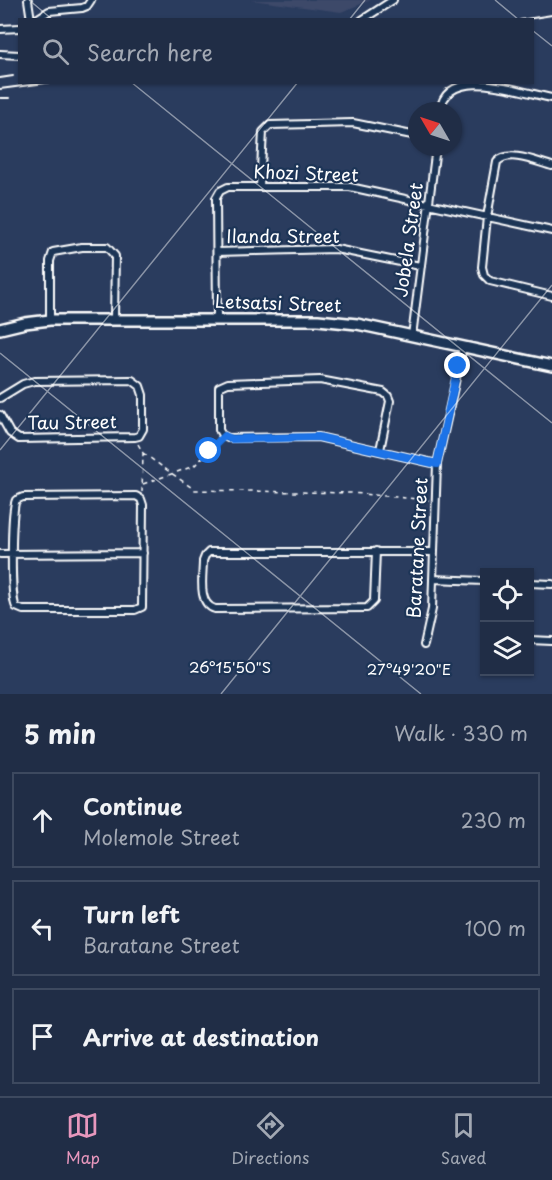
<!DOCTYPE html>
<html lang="en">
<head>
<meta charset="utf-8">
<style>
  :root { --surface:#202d46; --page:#28354d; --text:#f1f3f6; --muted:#a2a8b3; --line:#3d495f; --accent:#e797bd }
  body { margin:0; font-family:"Playpen Sans",sans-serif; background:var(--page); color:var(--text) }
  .controls { position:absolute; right:18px; bottom:18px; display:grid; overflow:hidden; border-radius:0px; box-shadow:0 2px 4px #0004 }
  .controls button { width:54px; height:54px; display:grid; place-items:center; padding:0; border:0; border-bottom:2px solid var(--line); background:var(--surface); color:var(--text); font:30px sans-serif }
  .compass { position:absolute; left:408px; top:102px; width:54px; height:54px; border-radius:50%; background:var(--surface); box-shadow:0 2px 4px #0004; rotate:309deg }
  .stop { position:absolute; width:18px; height:18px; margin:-14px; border:4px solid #1a73e8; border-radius:50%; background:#fff }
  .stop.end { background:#1a73e8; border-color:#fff; box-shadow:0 2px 6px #0008 }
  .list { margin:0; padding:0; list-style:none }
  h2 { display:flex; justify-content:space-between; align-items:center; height:78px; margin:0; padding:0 24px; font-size:26px }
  h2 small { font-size:20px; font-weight:400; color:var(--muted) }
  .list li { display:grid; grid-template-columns:39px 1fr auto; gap:18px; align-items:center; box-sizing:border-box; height:96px; margin:0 12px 12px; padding:0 12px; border:2px solid var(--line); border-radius:0px }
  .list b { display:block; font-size:22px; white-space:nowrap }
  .list p { margin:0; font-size:20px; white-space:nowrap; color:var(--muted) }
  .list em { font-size:20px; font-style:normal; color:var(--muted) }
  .icon { flex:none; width:33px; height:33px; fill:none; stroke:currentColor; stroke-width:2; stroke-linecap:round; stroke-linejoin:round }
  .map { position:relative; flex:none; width:552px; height:694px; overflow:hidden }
  .search { position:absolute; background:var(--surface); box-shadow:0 2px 4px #0004; left:18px; right:18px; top:18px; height:66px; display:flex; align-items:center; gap:15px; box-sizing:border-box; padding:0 21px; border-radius:0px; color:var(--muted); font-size:22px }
  .sheet { height:402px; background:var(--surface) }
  nav { display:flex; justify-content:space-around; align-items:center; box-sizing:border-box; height:84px; border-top:2px solid var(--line); background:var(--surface); font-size:16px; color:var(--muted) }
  nav a { display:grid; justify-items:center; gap:3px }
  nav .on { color:var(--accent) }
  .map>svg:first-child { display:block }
</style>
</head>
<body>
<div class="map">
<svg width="552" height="694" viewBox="0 0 552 694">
  <rect width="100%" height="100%" fill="#2a3c5e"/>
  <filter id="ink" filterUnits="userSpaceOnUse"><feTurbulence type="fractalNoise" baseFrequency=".0167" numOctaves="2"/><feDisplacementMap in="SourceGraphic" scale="12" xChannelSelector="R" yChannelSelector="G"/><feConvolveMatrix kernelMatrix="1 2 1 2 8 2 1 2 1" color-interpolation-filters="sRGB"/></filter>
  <g filter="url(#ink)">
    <path fill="#3d4969" d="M251 0H371L341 12Z"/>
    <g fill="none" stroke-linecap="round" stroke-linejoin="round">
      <defs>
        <path id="street" d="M28 0 31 20
          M35 20 49 11 82 8 87 6 91 0
          M362 20 393 0
          M0 29 20 28
          M0 54 20 55
          M440 111C446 63 523 93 552 98
          M552 166C537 162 509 149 497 162L487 217 482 267 484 275 490 281 552 296
          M260 186 263 132 270 125 353 123 417 136
          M217 252 336 249 420 266
          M217 318 216 198 220 191 228 187H350L552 231
          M50 320V261L53 252 82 247H107L115 256 114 319
          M412 336 436 147
          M0 398 23 384 34 381 132 380 140 386 143 395V429L139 436 135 437 19 439 10 433 0 415
          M380 450 390 401 388 396 383 392 320 380 228 383 219 387V430L222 435 228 438 318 437 437 464
          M136 496 141 499 143 505 142 607 135 610H23L16 607C10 598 11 509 16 500L23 497Z
          M376 551 374 601 367 608 215 609C197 604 203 576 203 561L205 556 209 552H434
          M0 554 143 553
          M433 579 484 581
          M530 583 552 584
          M530 640 552 641
          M424 645 432 609 437 464 463 347"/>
        <path id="secondary" d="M0 329 25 323 50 320H318L357 324 552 366"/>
      </defs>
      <use href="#street" stroke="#fff" stroke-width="10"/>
      <use href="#secondary" stroke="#fff" stroke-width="14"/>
      <path stroke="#fff" stroke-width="1.5" stroke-dasharray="4.5 4.5" stroke-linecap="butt" d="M138 444 143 453 142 492
        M143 453 195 490 351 493 429 500
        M143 484 194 466 219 441"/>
      <use href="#street" stroke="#1d3557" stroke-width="6"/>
      <use href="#secondary" stroke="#1d3557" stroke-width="9"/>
      <path stroke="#fff" stroke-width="2" d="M520 20 552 15
        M0 78 13 76
        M0 89 53 82
        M0 98H9"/>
    </g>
  </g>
  <g fill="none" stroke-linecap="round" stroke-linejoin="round" filter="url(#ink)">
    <path stroke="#1a73e8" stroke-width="8" d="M209 451 224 436 232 439 318 437 437 464 458 366"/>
  </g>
  <path fill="none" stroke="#fff" stroke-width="1.5" stroke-opacity="0.45" d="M29 0 53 20M495 0 519 20M349 20 365 0M532 30 552 46M131 82 552 423M0 353 421 694M0 450 298 82M221 694 552 285"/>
  <g text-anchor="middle" stroke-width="4.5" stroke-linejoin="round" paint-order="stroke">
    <g font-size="18" fill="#fff" stroke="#1d3557">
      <text transform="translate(306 174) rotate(2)" y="6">Khozi Street</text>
      <text x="283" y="243">Ilanda Street</text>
      <text transform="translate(409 240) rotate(-82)" y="6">Jobela Street</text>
      <text transform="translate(278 304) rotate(2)" y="6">Letsatsi Street</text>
      <text transform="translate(72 423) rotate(-1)" y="6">Tau Street</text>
      <text transform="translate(418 548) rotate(-87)" y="6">Baratane Street</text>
    </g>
  </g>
  <g font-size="15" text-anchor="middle" fill="#fff" stroke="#1d3557" stroke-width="4.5" stroke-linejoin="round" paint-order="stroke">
    <text x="230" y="673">26°15'50"S</text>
    <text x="409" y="675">27°49'20"E</text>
  </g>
</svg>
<div class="controls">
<button><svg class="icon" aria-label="locate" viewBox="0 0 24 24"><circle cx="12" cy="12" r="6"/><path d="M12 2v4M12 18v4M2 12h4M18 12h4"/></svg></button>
<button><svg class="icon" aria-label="layers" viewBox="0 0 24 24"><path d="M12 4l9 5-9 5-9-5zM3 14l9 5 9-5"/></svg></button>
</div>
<svg class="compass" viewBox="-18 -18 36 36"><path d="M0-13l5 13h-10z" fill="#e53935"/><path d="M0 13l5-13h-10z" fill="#a2a8b3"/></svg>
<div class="stop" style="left:209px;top:451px"></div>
<div class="stop end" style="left:458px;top:366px"></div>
<div class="search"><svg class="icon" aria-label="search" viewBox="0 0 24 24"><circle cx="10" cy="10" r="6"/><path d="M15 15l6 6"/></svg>Search here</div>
</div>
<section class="sheet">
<h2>5 min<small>Walk · 330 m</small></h2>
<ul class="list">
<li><svg class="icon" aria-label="ahead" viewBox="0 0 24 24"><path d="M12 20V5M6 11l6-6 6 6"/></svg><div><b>Continue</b><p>Molemole Street</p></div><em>230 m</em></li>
<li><svg class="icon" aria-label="left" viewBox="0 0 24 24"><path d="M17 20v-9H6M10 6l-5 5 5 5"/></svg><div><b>Turn left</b><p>Baratane Street</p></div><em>100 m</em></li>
<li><svg class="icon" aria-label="arrive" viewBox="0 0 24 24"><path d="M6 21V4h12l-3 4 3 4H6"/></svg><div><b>Arrive at destination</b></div></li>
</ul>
</section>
<nav>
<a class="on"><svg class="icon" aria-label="map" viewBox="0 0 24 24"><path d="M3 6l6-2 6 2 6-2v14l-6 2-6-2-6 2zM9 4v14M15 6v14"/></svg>Map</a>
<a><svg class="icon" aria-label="directions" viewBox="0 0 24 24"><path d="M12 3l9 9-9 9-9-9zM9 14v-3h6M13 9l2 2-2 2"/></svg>Directions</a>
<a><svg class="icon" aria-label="saved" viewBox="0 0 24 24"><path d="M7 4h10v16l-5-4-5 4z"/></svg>Saved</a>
</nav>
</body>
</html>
